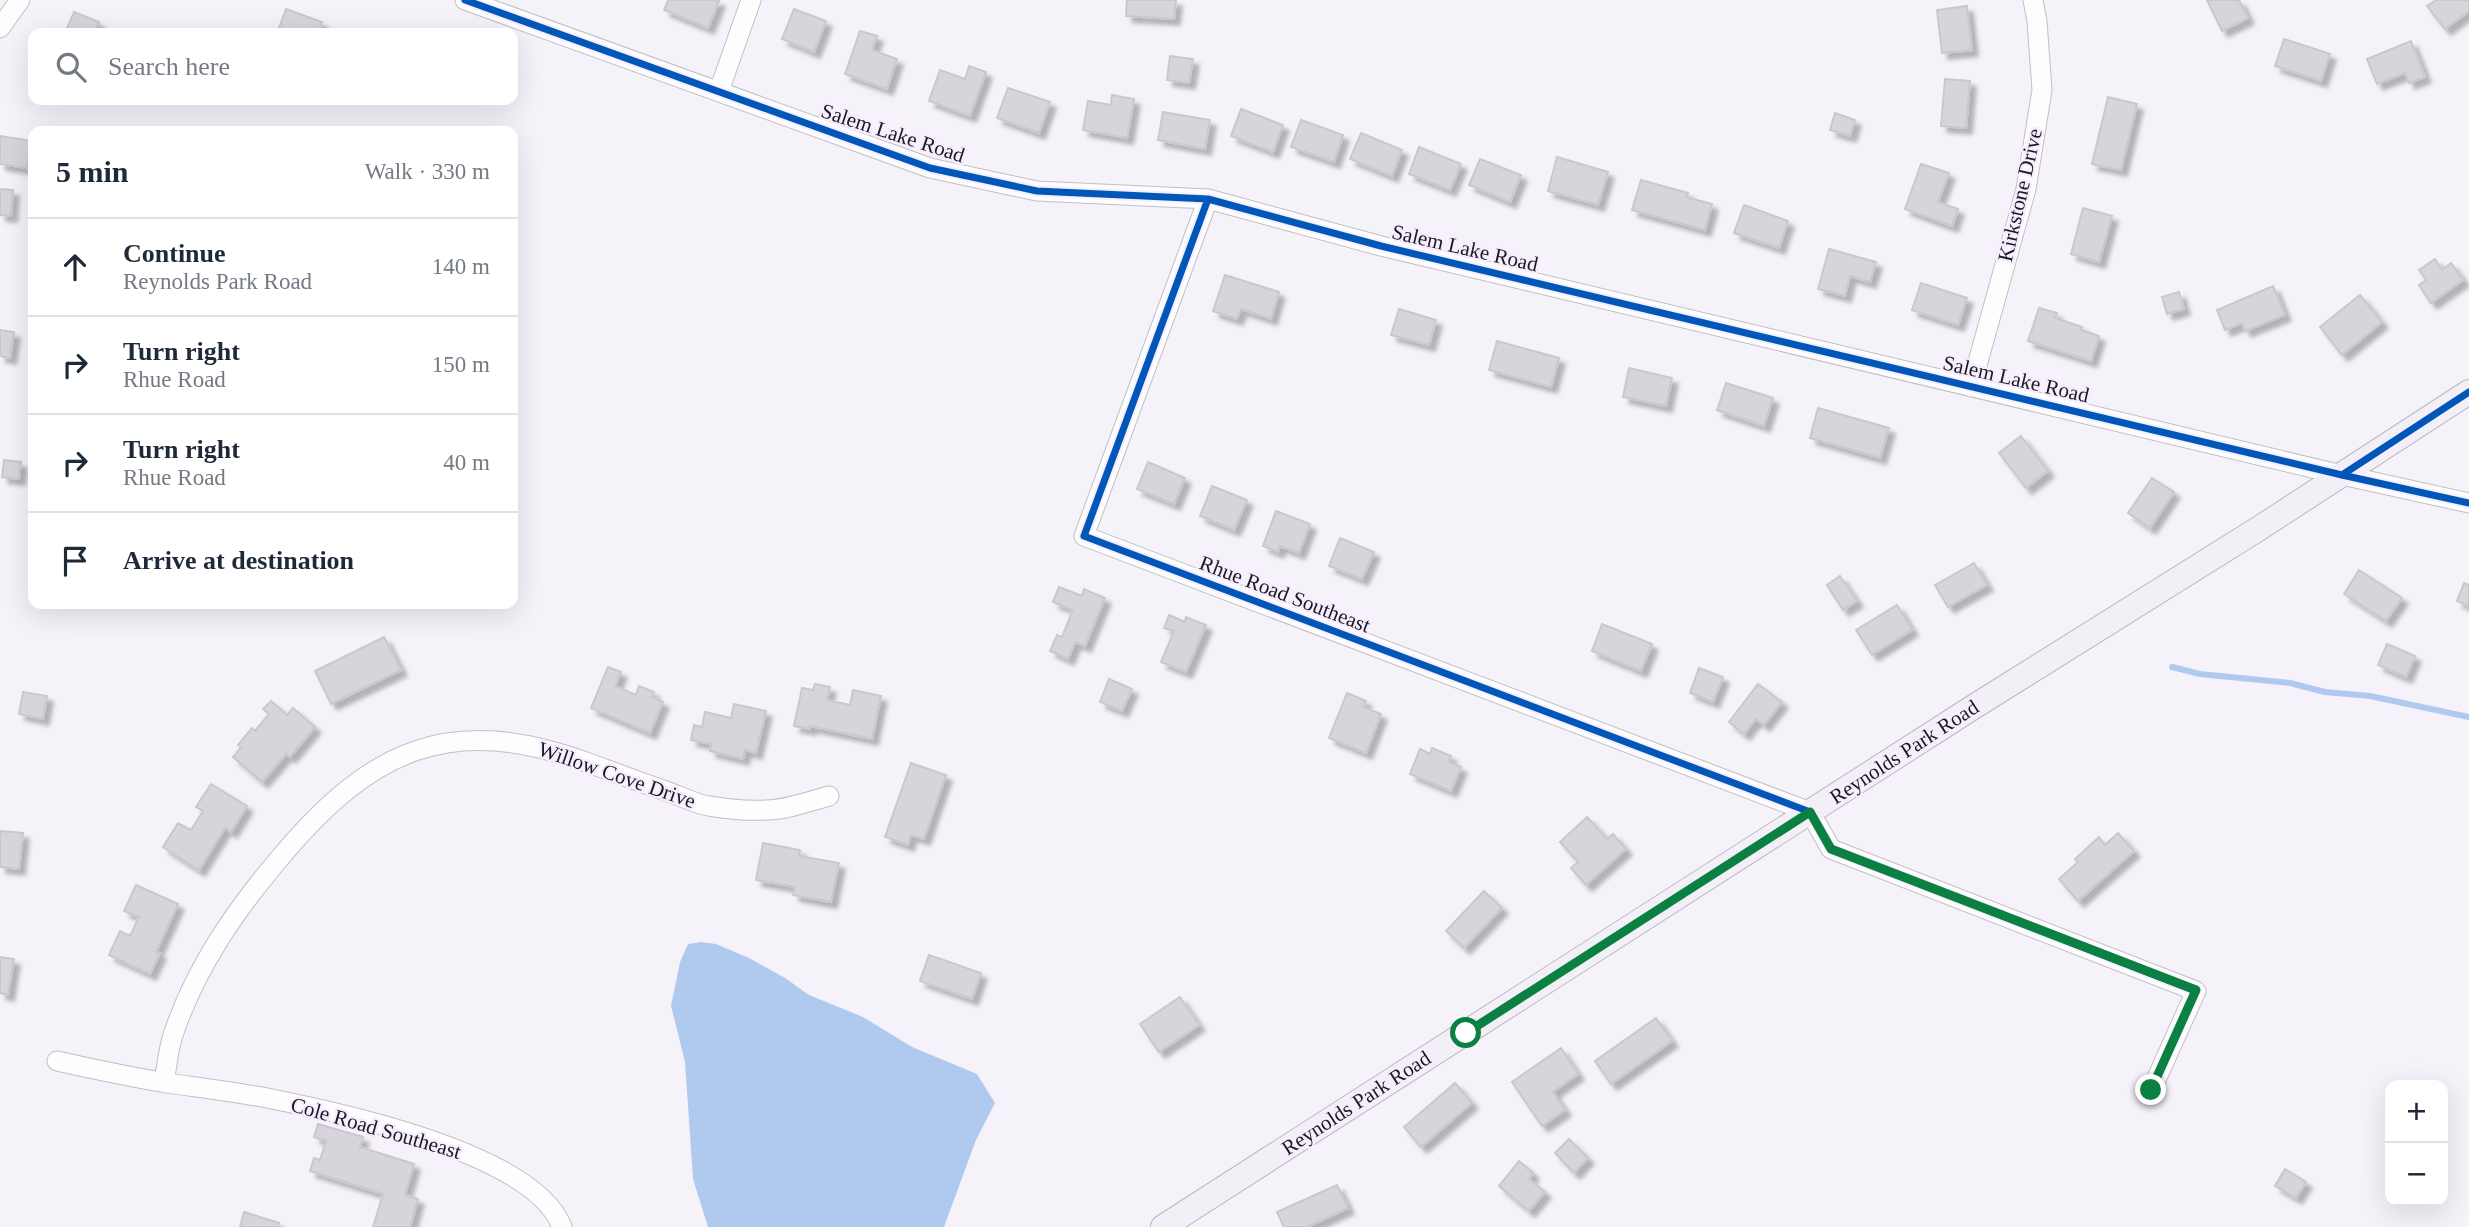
<!DOCTYPE html>
<html lang="en">
<head>
<meta charset="utf-8">
<style>
  :root { --surface:#fff; --page:#f6f6f7; --text:#1f2937; --muted:#747a83; --line:#e0e1e3 }
  body { margin:0; font-family:Georgia,serif; background:var(--page); color:var(--text) }
  .controls { position:absolute; right:21px; bottom:21px; display:grid; overflow:hidden; border-radius:14px; box-shadow:0 7px 28px #0002 }
  .controls button { width:63px; height:63px; display:grid; place-items:center; padding:0; border:0; border-bottom:2px solid var(--line); background:var(--surface); color:var(--text); font:35px sans-serif }
  .stop { position:absolute; width:21px; height:21px; margin:-16px; border:5px solid #0b8043; border-radius:50%; background:#fff }
  .stop.end { background:#0b8043; border-color:#fff; box-shadow:0 2px 7px #0008 }
  .list { margin:0; padding:0; list-style:none }
  h2 { display:flex; justify-content:space-between; align-items:center; height:91px; margin:0; padding:0 28px; font-size:30px }
  h2 small { font-size:23px; font-weight:400; color:var(--muted) }
  .list li { display:grid; grid-template-columns:46px 1fr auto; gap:21px; align-items:center; box-sizing:border-box; height:98px; padding:0 28px; border-top:2px solid var(--line) }
  .list b { display:block; font-size:26px; white-space:nowrap }
  .list p { margin:0; font-size:23px; white-space:nowrap; color:var(--muted) }
  .list em { font-size:23px; font-style:normal; color:var(--muted) }
  .icon { flex:none; width:38px; height:38px; fill:none; stroke:currentColor; stroke-width:2; stroke-linecap:round; stroke-linejoin:round }
  .map { position:relative; flex:none; width:2469px; height:1227px; overflow:hidden }
  .search { position:absolute; background:var(--surface); box-shadow:0 7px 28px #0002; left:28px; top:28px; width:490px; height:77px; display:flex; align-items:center; gap:18px; box-sizing:border-box; padding:0 24px; border-radius:14px; color:var(--muted); font-size:26px }
  .panel { position:absolute; background:var(--surface); box-shadow:0 7px 28px #0002; left:28px; top:126px; width:490px; height:483px; border-radius:14px }
  .map>svg:first-child { display:block }
</style>
</head>
<body>
<div class="map">
<svg width="2469" height="1227" viewBox="0 0 2469 1227">
  <defs>
    <filter id="shadow"><feDropShadow dx="6" dy="6" stdDeviation="2" flood-color="#0004"/></filter>
  </defs>
  <rect width="100%" height="100%" fill="#f6f2fa"/>
  <path fill="#afc9ef" d="M701 942 716 944 749 958 785 978 809 995 863 1017 912 1047 977 1074 995 1103 976 1140 944 1227H708L693 1179 685 1062 671 1006 680 962 688 944Z"/>
  <g fill="none" stroke-linecap="round" stroke-linejoin="round">
    <path stroke="#afc9ef" stroke-width="6" d="M2172 667 2200 674 2290 683 2325 692 2370 696 2469 717"/>
  </g>
  <path fill="#d8d4dc" stroke="#cac7ce" stroke-width="2" filter="url(#shadow)" d="M668 0H716L719 1 708 28 664 10Z
    M1127 0H1176L1174 19 1126 16Z
    M2207 0H2239L2248 18 2222 31Z
    M2436 0H2469V11L2445 29 2427 6Z
    M1967 6 1972 50 1942 53 1937 10Z
    M286 9 322 22 318 33H277Z
    M794 9 826 21 814 52 782 39Z
    M74 12 99 22 94 33H65Z
    M860 31 877 36 872 50 897 59 887 89 845 74Z
    M2284 39 2330 54 2321 81 2275 66Z
    M2411 41 2425 77 2409 83 2405 73 2377 84 2367 59Z
    M1170 56 1193 59 1189 83 1167 80Z
    M969 66 986 72 970 116 929 101 940 70 965 79Z
    M1945 79 1970 81 1966 128 1941 126Z
    M1008 88 1050 102 1039 133 997 118Z
    M1112 95 1134 99 1127 138 1083 130 1088 101 1111 105Z
    M2108 97 2137 104 2121 170 2092 164Z
    M1241 109 1283 125 1273 152 1231 136Z
    M1163 112 1210 120 1205 149 1158 140Z
    M1835 113 1855 120 1850 136 1830 130Z
    M1301 120 1343 135 1334 162 1291 147Z
    M1361 133 1402 150 1392 176 1350 159Z
    M0 136 32 141 27 168 0 164Z
    M1419 147 1461 164 1450 190 1409 174Z
    M1557 157 1608 172 1598 205 1548 191Z
    M1480 159 1521 175 1510 202 1469 185Z
    M1921 164 1949 173 1938 202 1958 209 1952 226 1905 209Z
    M1641 180 1688 193 1686 197 1712 204 1705 230 1632 210Z
    M0 189 13 190 11 216 0 215Z
    M1744 205 1788 221 1779 248 1734 233Z
    M2083 208 2112 216 2099 262 2071 254Z
    M1829 249 1876 262 1870 282 1850 276 1845 296 1818 289Z
    M2435 259 2442 270 2451 263 2463 280 2431 303 2419 285 2426 280 2419 270Z
    M1225 275 1279 292 1271 319 1241 309 1237 319 1213 311Z
    M1921 283 1967 298 1958 325 1912 310Z
    M2273 286 2285 315 2245 331 2242 323 2225 330 2217 310Z
    M2179 292 2184 309 2167 314 2162 297Z
    M2360 295 2382 322 2342 355 2320 327Z
    M2039 308 2057 313 2055 318 2082 327 2081 330 2099 336 2091 361 2028 341Z
    M1399 309 1436 320 1429 345 1391 335Z
    M0 330 14 332 10 358 0 356Z
    M1497 341 1559 358 1551 387 1489 370Z
    M1629 368 1672 378 1666 406 1623 397Z
    M1726 383 1773 398 1764 426 1717 410Z
    M1818 408 1889 428 1880 458 1810 438Z
    M2021 436 2048 471 2026 488 1999 453Z
    M4 460 21 462 19 479 2 477Z
    M1148 462 1185 478 1174 504 1137 489Z
    M2152 478 2174 492 2150 528 2128 513Z
    M1212 486 1247 500 1234 530 1200 516Z
    M1276 511 1310 524 1299 553 1280 546 1278 552 1263 546Z
    M1340 538 1374 552 1362 579 1329 566Z
    M1974 563 1987 585 1948 607 1935 585Z
    M2359 570 2402 598 2386 621 2344 594Z
    M1840 576 1857 601 1843 610 1827 585Z
    M2464 583 2469 585V606L2457 601Z
    M1059 587 1082 596 1084 589 1105 598 1085 646 1075 642 1068 659 1050 651 1057 635 1062 637 1073 610 1053 602Z
    M1897 605 1912 630 1872 655 1856 630Z
    M1169 615 1185 622 1186 617 1206 625 1186 672 1161 662 1174 631 1164 628Z
    M1602 624 1652 644 1641 671 1592 651Z
    M384 637 401 670 331 704 315 671Z
    M2387 644 2415 656 2406 677 2378 665Z
    M608 667 621 672 615 686 636 695 639 686 654 692 652 697 663 702 650 733 591 708Z
    M1699 668 1723 677 1713 702 1690 693Z
    M1109 679 1132 689 1122 711 1100 702Z
    M815 684 830 687 827 700 850 705 853 690 881 696 872 739 810 726V729L794 726 802 688 813 690Z
    M1758 684 1782 702 1764 725 1756 719 1744 734 1729 722Z
    M23 692 47 696 43 719 19 714Z
    M1347 693 1366 701 1363 707 1381 714 1366 753 1329 738Z
    M271 701 287 715 293 708 315 727 290 757 286 754 262 782 233 757 241 747 238 745 252 728 255 731 269 714 263 709Z
    M734 704 766 711 756 753 745 750 743 759 710 751 711 744 691 740 694 725 702 727 705 712 731 718Z
    M1432 748 1451 756 1449 762 1461 767 1451 791 1410 774 1420 749 1430 754Z
    M911 763 946 775 924 839 911 835 908 845 885 837Z
    M211 784 247 806 231 832 225 828 199 870 163 847 178 823 191 830 203 811 196 807Z
    M1587 817 1607 839 1613 834 1626 849 1586 885 1571 868 1578 862 1560 842Z
    M0 831 23 833 19 869 0 867Z
    M2118 833 2134 851 2078 901 2059 879 2078 862 2075 859 2099 837 2105 845Z
    M763 843 800 850 799 856 839 863 831 902 793 895 795 887 756 880Z
    M136 885 178 904 156 952 160 953 150 974 109 955 120 931 130 936 139 917 124 911Z
    M1484 891 1502 908 1464 948 1446 931Z
    M929 955 981 973 972 999 920 981Z
    M0 957 14 959 8 995 0 993Z
    M1180 997 1199 1025 1159 1052 1140 1024Z
    M1656 1018 1672 1041 1611 1084 1595 1061Z
    M1561 1048 1578 1074 1553 1092 1565 1110 1542 1126 1512 1082Z
    M1455 1083 1472 1103 1421 1147 1404 1127Z
    M318 1124 363 1137 360 1147 414 1164 405 1195 418 1199 410 1227H373L383 1194 310 1171 314 1158 320 1160 326 1141 314 1137Z
    M1569 1139 1588 1158 1574 1173 1555 1153Z
    M1519 1161 1533 1173 1529 1179 1545 1192 1529 1211 1499 1186Z
    M2285 1169 2306 1182 2296 1198 2275 1186Z
    M1337 1185 1348 1208 1307 1227H1284L1277 1212Z
    M244 1212 279 1223 278 1227H240Z"/>
  <g fill="none" stroke-linecap="round" stroke-linejoin="round">
    <defs>
      <path id="minor" d="M465 0 930 168 1037 191 1208 199 1381 246 2342 475 2469 503
        M0 28 20 0
        M719 91 751 0
        M1208 199 1084 536 1810 812 1831 849 2196 991 2151 1091
        M1971 387 2026 189 2042 90 2037 21 2033 0
        M57 1061C93 1069 130 1077 167 1083 202 1088 237 1092 272 1099 342 1113 535 1154 562 1227
        M164 1082C167 1067 168 1050 173 1035 195 969 234 912 279 859 371 749 449 712 589 763 616 773 642 783 669 792 682 797 696 804 709 806 727 809 749 811 767 810 787 810 810 801 829 796"/>
      <path id="major" d="M1163 1227 1975 706 2258 529 2469 392"/>
    </defs>
    <use href="#minor" stroke="#c2bec6" stroke-width="21"/>
    <use href="#major" stroke="#bab6c3" stroke-width="26"/>
    <use href="#minor" stroke="#fefdfe" stroke-width="19"/>
    <use href="#major" stroke="#f2f0f6" stroke-width="24"/>
    <defs>
      <path id="cycleway" d="M465 0 930 168 1037 191 1208 199 1381 246 2342 475 2469 503
        M1208 199 1084 536 1810 812 1831 849 2196 991 2151 1091
        M2342 475 2469 392"/>
    </defs>
    <use href="#cycleway" stroke="#f6eefe" stroke-width="11"/>
    <use href="#cycleway" stroke="#0057b8" stroke-width="7"/>
  </g>
  <g fill="none" stroke-linecap="round" stroke-linejoin="round">
    <path stroke="#0b8043" stroke-width="9" d="M1466 1033 1810 812 1831 849 2196 990 2151 1090"/>
  </g>
  <g text-anchor="middle" stroke-width="5" stroke-linejoin="round" paint-order="stroke">
    <g font-size="21" fill="#1b181f" stroke="#f6eefe">
      <text transform="translate(893 133) rotate(18)" y="7">Salem Lake Road</text>
      <text transform="translate(2020 195) rotate(-77)" y="7">Kirkstone Drive</text>
      <text transform="translate(1465 248) rotate(13)" y="7">Salem Lake Road</text>
      <text transform="translate(2016 379) rotate(13)" y="7">Salem Lake Road</text>
      <text transform="translate(1285 594) rotate(21)" y="7">Rhue Road Southeast</text>
      <text transform="translate(1904 752) rotate(-33)" y="7">Reynolds Park Road</text>
      <text transform="translate(617 775) rotate(19)" y="7">Willow Cove Drive</text>
      <text transform="translate(1356 1103) rotate(-33)" y="7">Reynolds Park Road</text>
      <text transform="translate(376 1128) rotate(16)" y="7">Cole Road Southeast</text>
    </g>
  </g>
</svg>
<div class="controls">
<button>+</button>
<button>−</button>
</div>
<div class="stop" style="left:1466px;top:1033px"></div>
<div class="stop end" style="left:2151px;top:1090px"></div>
<div class="search"><svg class="icon" aria-label="search" viewBox="0 0 24 24"><circle cx="10" cy="10" r="6"/><path d="M15 15l6 6"/></svg>Search here</div>
<section class="panel">
<h2>5 min<small>Walk · 330 m</small></h2>
<ul class="list">
<li><svg class="icon" aria-label="ahead" viewBox="0 0 24 24"><path d="M12 20V5M6 11l6-6 6 6"/></svg><div><b>Continue</b><p>Reynolds Park Road</p></div><em>140 m</em></li>
<li><svg class="icon" aria-label="right" viewBox="0 0 24 24"><path d="M7 20v-9h11M14 6l5 5-5 5"/></svg><div><b>Turn right</b><p>Rhue Road</p></div><em>150 m</em></li>
<li><svg class="icon" aria-label="right" viewBox="0 0 24 24"><path d="M7 20v-9h11M14 6l5 5-5 5"/></svg><div><b>Turn right</b><p>Rhue Road</p></div><em>40 m</em></li>
<li><svg class="icon" aria-label="arrive" viewBox="0 0 24 24"><path d="M6 21V4h12l-3 4 3 4H6"/></svg><div><b>Arrive at destination</b></div></li>
</ul>
</section>
</div>
</body>
</html>
